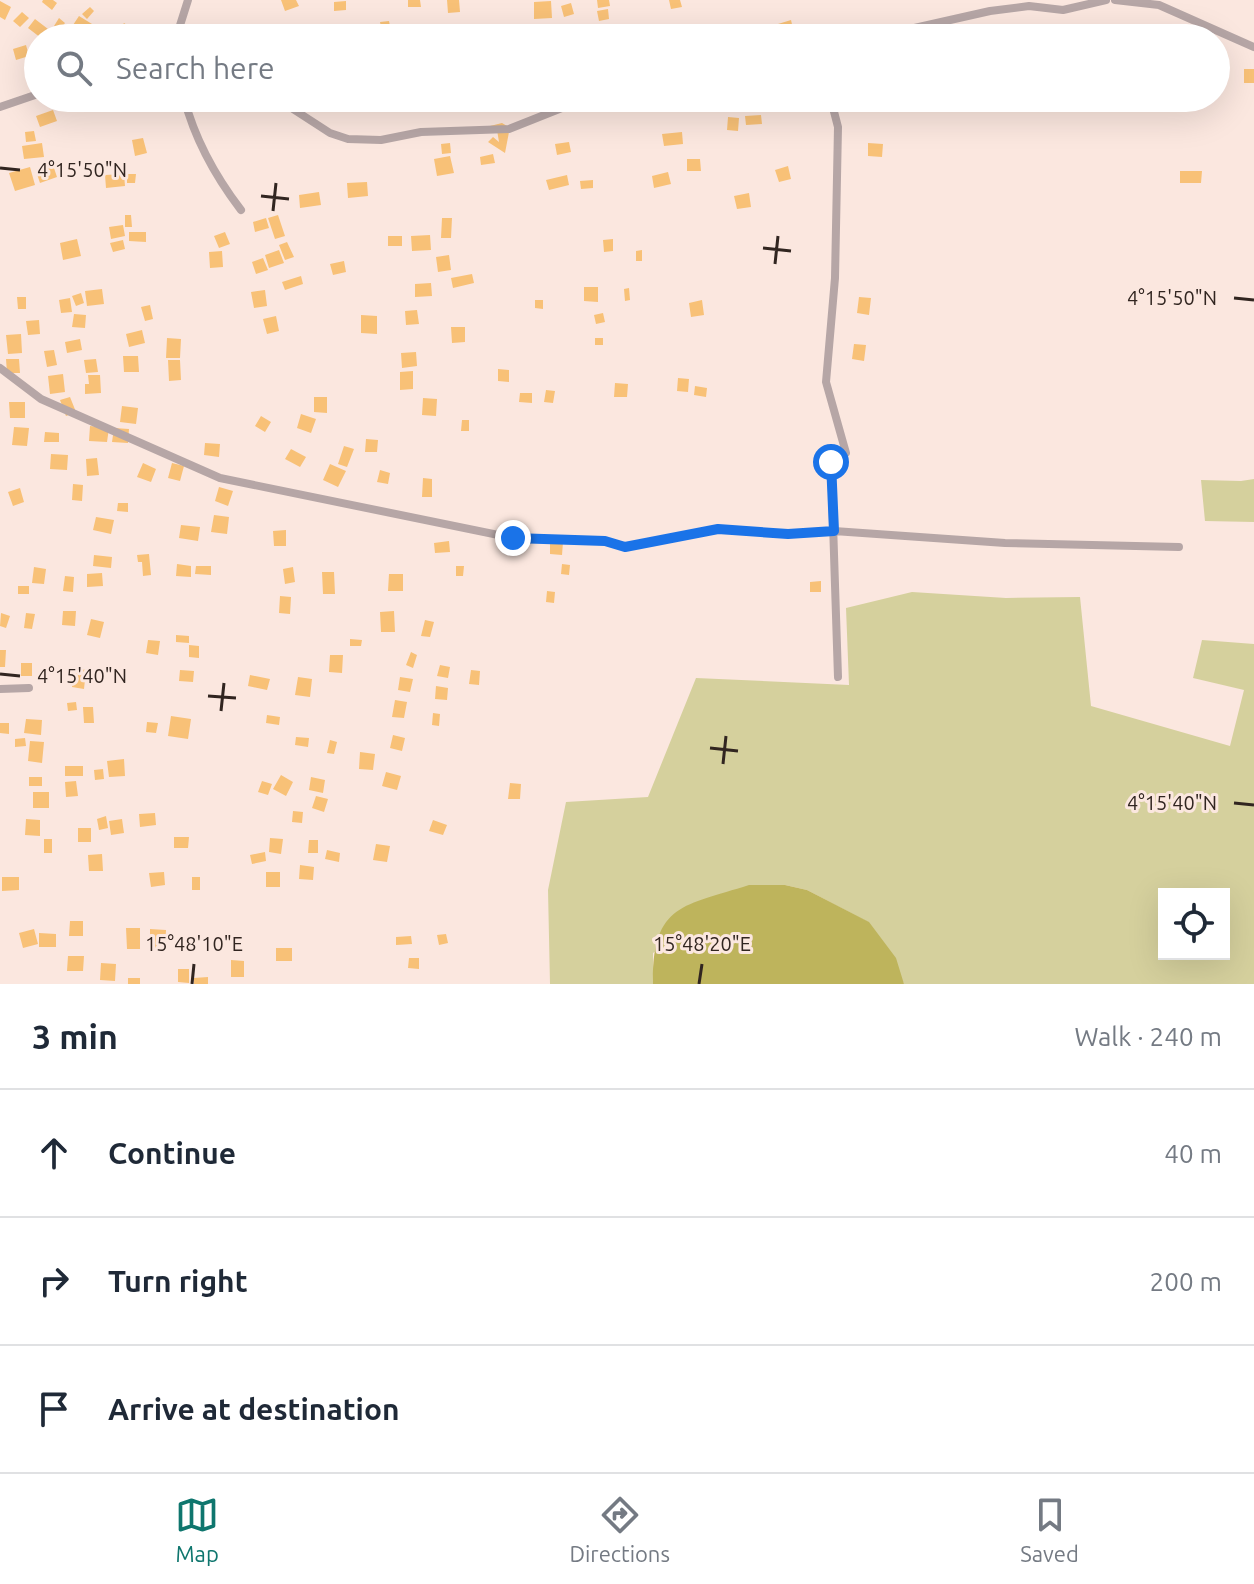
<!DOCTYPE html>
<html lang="en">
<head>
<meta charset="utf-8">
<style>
  :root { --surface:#fff; --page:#f6f6f7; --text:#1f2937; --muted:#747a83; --line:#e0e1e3; --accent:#0f766e }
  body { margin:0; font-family:Ubuntu,sans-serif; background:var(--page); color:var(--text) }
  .controls { position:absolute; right:24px; bottom:24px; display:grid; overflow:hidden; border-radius:0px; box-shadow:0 8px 32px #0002 }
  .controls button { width:72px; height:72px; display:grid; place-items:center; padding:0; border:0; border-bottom:2px solid var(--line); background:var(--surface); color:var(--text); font:40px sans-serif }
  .stop { position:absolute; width:24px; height:24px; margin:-18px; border:6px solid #1a73e8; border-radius:50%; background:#fff }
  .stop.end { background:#1a73e8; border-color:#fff; box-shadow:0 2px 8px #0008 }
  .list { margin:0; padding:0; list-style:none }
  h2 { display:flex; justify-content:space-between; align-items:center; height:104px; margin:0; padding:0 32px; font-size:34px }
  h2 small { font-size:26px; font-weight:400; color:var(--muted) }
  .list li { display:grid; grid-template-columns:52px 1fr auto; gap:24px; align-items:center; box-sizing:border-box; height:128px; padding:0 32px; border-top:2px solid var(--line) }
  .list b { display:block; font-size:30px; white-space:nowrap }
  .list em { font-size:26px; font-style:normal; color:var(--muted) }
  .icon { flex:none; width:44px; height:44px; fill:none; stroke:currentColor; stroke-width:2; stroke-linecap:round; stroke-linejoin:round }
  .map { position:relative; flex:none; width:1254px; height:984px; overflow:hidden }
  .search { position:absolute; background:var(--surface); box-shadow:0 8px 32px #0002; left:24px; right:24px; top:24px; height:88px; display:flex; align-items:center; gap:20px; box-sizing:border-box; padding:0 28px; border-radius:44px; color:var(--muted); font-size:30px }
  .sheet { height:488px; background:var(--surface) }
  nav { display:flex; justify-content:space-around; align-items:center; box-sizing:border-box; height:112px; border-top:2px solid var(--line); background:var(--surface); font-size:22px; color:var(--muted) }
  nav a { display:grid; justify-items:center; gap:4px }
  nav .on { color:var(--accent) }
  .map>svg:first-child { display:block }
</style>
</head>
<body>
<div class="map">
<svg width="1254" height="984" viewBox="0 0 1254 984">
  <rect width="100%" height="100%" fill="#fbe7df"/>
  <path fill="#d5d09d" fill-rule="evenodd" d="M1254 479V522L1205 521 1201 480 1241 481Z
    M912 592 1006 598 1080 597 1091 706 1230 746 1244 690 1193 678 1202 640 1254 644V984H904L881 940 868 922 807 890 785 885 749 886 653 953V984H550L548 890 566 802 648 797 696 678 849 685 846 608ZM1164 894H1224V954H1164Z"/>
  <path fill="#beb45c" d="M749 885H785L807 890 869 922 896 958 904 984H653C652 904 683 906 749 885Z"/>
  <path fill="#f8c177" d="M43 0H53L57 3 52 10 42 2Z
    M281 0H296L299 6 285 11Z
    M408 0H420L421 7H408Z
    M447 0H459L460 12 448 13Z
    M597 0H609L610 6 598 8Z
    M669 0H680L682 7 671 9Z
    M0 1 11 7 5 20 0 17Z
    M346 1V10L334 11V2Z
    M551 1 552 18 534 19V2Z
    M571 3 574 14 564 17 561 6Z
    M90 7 94 11 87 19 82 14Z
    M608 9 609 19 599 21 597 11Z
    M22 12 29 18 20 27 13 21Z
    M79 16 92 24 86 33 73 25Z
    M59 18 65 23 60 30 54 26Z
    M35 19 48 29 41 38 28 28Z
    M791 20 794 33 781 36 778 24Z
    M389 21 391 31 382 32 380 22Z
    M124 23 140 34 137 38H130L119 30Z
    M1098 26H1110L1109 37 1098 36Z
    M676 27 678 36 662 38 660 31Z
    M1064 30 1066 38H1053L1052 31Z
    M1134 30 1151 31 1150 38H1134Z
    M382 32V38H361V33Z
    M26 45 29 56 16 60 13 49Z
    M1244 69H1254V83H1244Z
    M348 98H362V108H348Z
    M53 110 57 121 40 127 36 116Z
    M761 115 762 124 746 125 745 116Z
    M728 117 739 118 738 131 727 130Z
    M502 123 507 126 509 132 505 153 488 142 493 137 499 142 497 130 490 126Z
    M34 131 36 141 26 142 25 132Z
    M682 132 683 144 664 146 662 134Z
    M143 138 147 153 135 156 132 140Z
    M569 142 571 152 557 155 555 144Z
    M42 143 44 157 24 159 22 146Z
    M450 143 451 153 442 154 441 144Z
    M868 143 883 144 882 157 868 156Z
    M493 154 495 163 481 165 480 157Z
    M450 156 454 173 437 176 434 159Z
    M687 159H700L701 171H687Z
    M53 165 57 177 40 183 36 171Z
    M788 166 791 179 779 182 775 170Z
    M30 167 35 185 15 191 9 173Z
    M1180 171H1202L1201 183H1180Z
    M668 172 671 184 654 188 652 176Z
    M124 174 125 186 106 188 105 175Z
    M127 174H136L135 183H127Z
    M567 175 569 185 549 190 546 180Z
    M593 180V188L581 189 580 181Z
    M367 182 368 196 348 198 347 183Z
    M319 192 321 205 300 208 299 195Z
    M749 193 751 207 737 209 734 196Z
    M125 215H131L132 227H125Z
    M278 215 285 236 275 239 268 218Z
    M266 218 269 228 255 232 253 222Z
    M442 218H452L451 238H441Z
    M123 225 125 236 111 239 109 227Z
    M129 232H146V242L129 241Z
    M225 232 230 244 219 248 214 236Z
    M430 235 431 250 412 251 411 236Z
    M388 236H402V246H388Z
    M77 239 81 256 63 260 60 243Z
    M613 239V251L604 252 603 240Z
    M123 240 125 249 113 252 110 243Z
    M287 242 294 257 285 260 279 245Z
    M279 250 284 263 269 268 265 255Z
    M642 250V261H636V251Z
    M222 251 223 267 210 268 209 252Z
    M449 255 451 270 438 272 436 257Z
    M263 258 268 270 256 274 252 262Z
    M344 261 346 272 333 275 330 264Z
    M472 274 474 283 453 288 451 278Z
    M301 276 303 284 285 290 282 282Z
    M431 283 432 296 415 297V284Z
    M584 287H598V302L584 301Z
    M629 288 630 300 625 301 624 289Z
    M102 289 104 304 87 306 85 291Z
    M265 290 267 306 254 308 251 292Z
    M81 293 84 303 76 306 72 296Z
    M17 297H26V309H18Z
    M859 297 871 298 869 315 857 313Z
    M70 298 72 312 61 313 59 300Z
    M535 300H543V309L535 308Z
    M702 300 704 315 691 317 689 303Z
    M150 305 153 319 145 321 141 307Z
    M417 310 419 324 406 325 405 311Z
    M603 313 605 322 596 324 594 315Z
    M74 314 86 315 85 328 72 327Z
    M361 315 377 316V334L361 333Z
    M276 316 279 331 267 334 263 319Z
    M39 320 40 334 28 335 26 321Z
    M451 327H465V342L452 343Z
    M142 330 145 343 129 347 126 334Z
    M21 334 22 353 8 354 6 335Z
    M167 338 181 339 180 358H166Z
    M595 338H603V345H595Z
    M80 339 82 350 67 353 65 342Z
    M854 344 866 345 864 361 852 359Z
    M54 350 57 365 47 367 44 351Z
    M416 352 417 366 402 368 401 353Z
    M123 356H138L139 372H124Z
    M6 359H19L20 373H7Z
    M96 359 98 372 86 373 84 360Z
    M168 360H180L181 380 169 381Z
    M498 369 509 370V382L498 381Z
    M413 371V389L400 390V372Z
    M63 374 65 392 50 394 48 376Z
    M88 375H100L101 393 85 394V384H89Z
    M678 378 689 379 688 392 677 391Z
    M615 383 628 384 627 397H614Z
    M695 386 707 388 706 397 694 395Z
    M546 390 555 391 553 403 544 402Z
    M520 393H532V403L519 402Z
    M70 397 76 412 66 416 60 400Z
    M314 397H327V413L314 412Z
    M423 398 437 399 436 416 422 415Z
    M9 402H25V418H10Z
    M122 406 138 408 136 424 120 422Z
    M301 414 316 419 311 433 297 428Z
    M261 416 271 422 265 432 255 426Z
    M462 420H469V431H461Z
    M90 426 109 428 107 442 89 441Z
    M14 427 29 428 27 446 12 445Z
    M114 428 129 429 128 443 112 442Z
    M45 432 59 433V442H44Z
    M366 439 378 440 377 452H365Z
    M205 443 220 444 219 457 204 455Z
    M344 446 354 449 347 467 338 464Z
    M291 449 306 457 300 467 285 459Z
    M51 454 68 455 67 470 50 469Z
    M97 458 99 475 87 476 86 459Z
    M143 463 156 469 151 482 137 477Z
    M172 463 184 466 180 481 168 478Z
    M330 464 346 471 338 487 323 480Z
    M380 470 390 473 388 484 377 482Z
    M423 478 432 479V497H422Z
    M73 484 83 485 82 501 72 500Z
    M219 487 233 491 228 506 215 501Z
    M20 488 24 502 13 506 8 492Z
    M118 503H128V512L117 511Z
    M214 515 229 517 227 534 211 532Z
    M96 517 114 520 111 534 93 530Z
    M181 525 200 527 198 541 179 538Z
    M286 530V546H274L273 531Z
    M449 541 450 552 435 553 434 543Z
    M550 541 563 542 562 555 550 554Z
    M149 554 151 575 143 576 142 562H138L137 555Z
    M94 555 112 557 111 568 93 566Z
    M177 564 191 566V577L176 576Z
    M562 564 570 565 569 575 561 574Z
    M196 566H211V575L195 574Z
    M456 566H464L463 576H456Z
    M34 567 46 569 44 584 32 583Z
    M293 567 295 582 285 584 283 569Z
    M322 572H334L335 594H323Z
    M102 573 103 586 87 587V574Z
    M389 574H403V591H388Z
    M65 576 74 577 73 592 63 591Z
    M821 581V592H810V582Z
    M18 586H29V594H18Z
    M547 591 555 592 554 603 546 602Z
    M280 596 291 597 290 614 279 613Z
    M63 611H76L75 626 62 625Z
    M394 611 395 632H381L380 612Z
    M1 613 10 616 6 628 0 626Z
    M26 613 35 614 32 629 24 628Z
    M91 619 104 622 100 638 87 635Z
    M425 620 434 622 430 637 421 636Z
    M176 635 189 636V643L176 642Z
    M350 639 362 640 361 646H350Z
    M148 640 160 641 158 655 146 653Z
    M189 645 199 646V658L189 657Z
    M0 650H6L5 667H0Z
    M411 652 417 655 413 668 406 665Z
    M330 655H343L342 673 329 672Z
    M21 663H32V676H21Z
    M440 665 450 667 448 678 437 676Z
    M74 668 86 670 84 689 72 687Z
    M180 670 194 671 193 682 179 681Z
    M471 670 480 671 479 685 469 684Z
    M250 675 270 679 267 690 248 686Z
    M298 677 312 679 310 697 295 695Z
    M400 677 413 679 410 692 398 690Z
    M436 686 448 688 447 700 435 699Z
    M395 700 407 702 404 718 392 717Z
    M76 702 77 710 68 711 67 703Z
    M83 707H93L94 723H84Z
    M433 713 440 714 439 726 432 725Z
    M267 715 280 717 279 725 266 723Z
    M171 716 191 719 188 739 168 736Z
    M26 719 42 720 41 735 24 733Z
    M147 722 158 723 156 733 146 732Z
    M0 723H9V734L0 733Z
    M393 735 405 738 402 751 390 748Z
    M296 737 309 738 308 747 295 745Z
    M25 738 26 746 15 747V739Z
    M330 740 337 742 334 754 327 753Z
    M30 741 44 742 42 763 28 761Z
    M360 752 375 754 373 770 359 769Z
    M124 759 125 776 109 777 107 761Z
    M65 766H83V776H65Z
    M103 769 104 779 95 780 94 770Z
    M386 772 401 776 397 790 382 786Z
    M281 775 293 782 286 796 273 789Z
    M29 777H42V786H29Z
    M311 777 325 780 323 793 309 790Z
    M76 781 78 796 66 797 65 782Z
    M262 781 272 784 268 795 258 792Z
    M510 783 521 784 520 799H508Z
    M33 792H49V808H33Z
    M316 796 328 799 324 812 312 808Z
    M293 811 303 812 302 823 292 822Z
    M155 813 156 825 140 827 139 814Z
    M106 816 108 828 99 830 97 819Z
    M26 819 40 820V836L25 835Z
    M122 819 124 833 111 835 109 821Z
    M433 820 447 825 443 835 429 831Z
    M78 828H91V842H78Z
    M174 837H189L188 848H174Z
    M270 838 283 839 281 854 269 852Z
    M44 839H52V853H44Z
    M309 840H318V853H308Z
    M376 844 390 846 387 862 373 860Z
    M327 850 340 853 339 862 325 859Z
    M265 852 266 861 252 864 250 855Z
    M102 854 103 871H89L88 855Z
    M300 865 314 867 313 880 299 879Z
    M164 872 165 885 151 887 149 873Z
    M266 872H280V887H266Z
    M2 877H19V890L2 891Z
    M192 877H200V890H192Z
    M70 921H83V936H69Z
    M126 928H140V949H127Z
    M34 929 38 944 23 948 19 933Z
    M150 929 166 930 165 949H150Z
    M39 933 56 934V947H39Z
    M446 934 448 943 439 945 437 935Z
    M411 936 412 944 396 945V937Z
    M276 948H292V961H276Z
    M68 956H84L83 971H67Z
    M409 958H419V969L408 968Z
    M231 960 244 961V977H231Z
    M101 963 116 964 115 981 100 980Z
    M178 969H189V983L178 982Z
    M208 977V984H194V978Z
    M128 978H140V984H128Z"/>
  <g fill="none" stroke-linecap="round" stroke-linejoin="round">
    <path stroke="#b6a6a6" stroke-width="8" d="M1115 0 1159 5 1254 47
      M176 38 188 0
      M870 38 990 11 1029 6 1063 10 1106 0
      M184 98C195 140 215 176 241 210
      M276 98 330 133 348 139 381 140 421 132 509 129 587 98
      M826 98 832 104 838 127 835 278 826 382 846 453 831 462 838 677
      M0 107 38 94
      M0 368 41 399 220 478 513 538 605 541 625 547 718 529 788 534 834 531 1005 543 1179 547
      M0 689 29 688"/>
  </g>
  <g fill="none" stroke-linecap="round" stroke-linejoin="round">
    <path stroke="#1a73e8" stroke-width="10" d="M513 538 605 541 625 547 718 529 788 534 834 531 831 462"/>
  </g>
  <path fill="none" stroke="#312520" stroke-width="3" d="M0 168 20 170M261 196 289 199M273 211 276 183M763 248 791 251M775 264 778 236M1234 298 1254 300M0 674 20 676M208 696 236 698M221 711 224 683M710 748 738 751M723 764 726 736M1234 803 1254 805M192 984 194 964M699 984 702 964"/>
  <g font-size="20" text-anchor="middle" fill="#312520" stroke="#fbe7df" stroke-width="6" stroke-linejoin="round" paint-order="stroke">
    <text x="82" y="177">4°15'50"N</text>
    <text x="1172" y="305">4°15'50"N</text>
    <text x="82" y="683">4°15'40"N</text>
    <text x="1172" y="810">4°15'40"N</text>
    <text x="194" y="951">15°48'10"E</text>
    <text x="702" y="951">15°48'20"E</text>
  </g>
</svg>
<div class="controls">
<button><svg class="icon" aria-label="locate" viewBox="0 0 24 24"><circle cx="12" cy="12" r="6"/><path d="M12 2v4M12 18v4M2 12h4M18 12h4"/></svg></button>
</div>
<div class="stop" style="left:831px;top:462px"></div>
<div class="stop end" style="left:513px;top:538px"></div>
<div class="search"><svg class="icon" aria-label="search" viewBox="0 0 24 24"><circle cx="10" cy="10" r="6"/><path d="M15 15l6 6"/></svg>Search here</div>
</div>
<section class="sheet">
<h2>3 min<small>Walk · 240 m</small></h2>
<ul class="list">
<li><svg class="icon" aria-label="ahead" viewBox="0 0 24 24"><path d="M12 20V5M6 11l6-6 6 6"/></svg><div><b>Continue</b></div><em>40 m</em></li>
<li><svg class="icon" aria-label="right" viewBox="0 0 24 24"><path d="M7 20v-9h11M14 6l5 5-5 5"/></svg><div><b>Turn right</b></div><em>200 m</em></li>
<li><svg class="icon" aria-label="arrive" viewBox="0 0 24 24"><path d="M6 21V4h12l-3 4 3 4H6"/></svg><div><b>Arrive at destination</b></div></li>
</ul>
</section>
<nav>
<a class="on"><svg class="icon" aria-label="map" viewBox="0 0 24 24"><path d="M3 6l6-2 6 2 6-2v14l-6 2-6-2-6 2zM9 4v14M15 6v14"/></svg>Map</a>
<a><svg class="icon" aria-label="directions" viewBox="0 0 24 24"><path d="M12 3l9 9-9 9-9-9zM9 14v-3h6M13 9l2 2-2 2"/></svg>Directions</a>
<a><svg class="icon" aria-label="saved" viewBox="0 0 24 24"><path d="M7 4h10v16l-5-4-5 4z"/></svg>Saved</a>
</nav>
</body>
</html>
